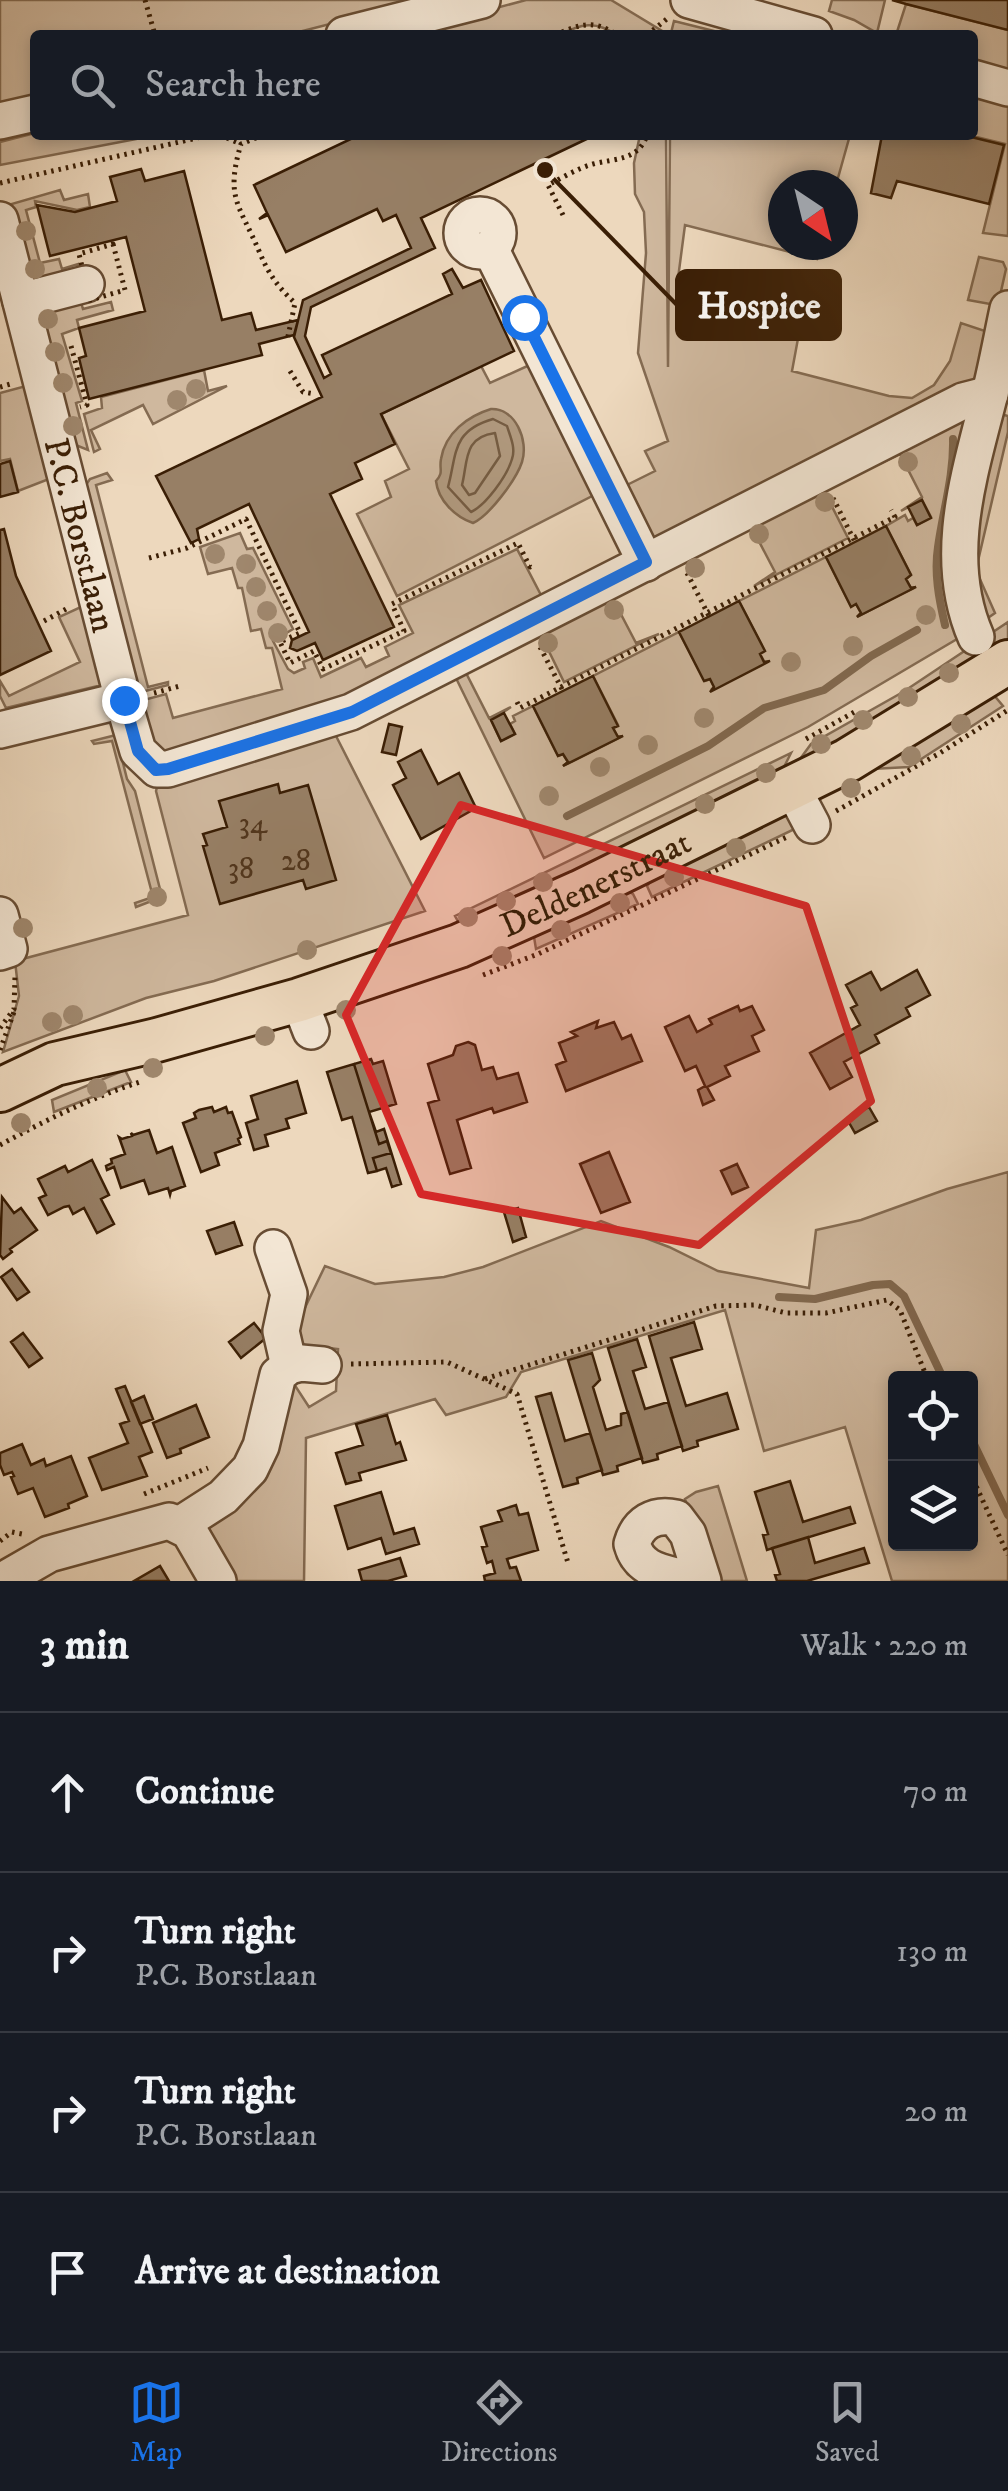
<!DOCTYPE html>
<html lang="en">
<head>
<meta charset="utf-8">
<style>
  :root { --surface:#171b24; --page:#20242c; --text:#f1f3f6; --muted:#9ea1a6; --line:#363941; --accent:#1a73e8 }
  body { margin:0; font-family:"IM FELL DW Pica",serif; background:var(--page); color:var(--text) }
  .controls { position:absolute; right:30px; bottom:30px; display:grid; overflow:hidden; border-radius:10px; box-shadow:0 5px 15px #0003 }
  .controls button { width:90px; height:90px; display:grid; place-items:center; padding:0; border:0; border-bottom:2px solid var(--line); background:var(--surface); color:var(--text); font:50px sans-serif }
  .compass { position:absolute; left:768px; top:170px; width:90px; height:90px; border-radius:50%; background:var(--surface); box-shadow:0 5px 15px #0003; rotate:145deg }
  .stop { position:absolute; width:30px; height:30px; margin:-22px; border:8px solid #1a73e8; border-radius:50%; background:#fff }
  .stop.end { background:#1a73e8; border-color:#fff; box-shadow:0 2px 10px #0008 }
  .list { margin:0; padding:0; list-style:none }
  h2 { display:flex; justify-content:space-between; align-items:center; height:130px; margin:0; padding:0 40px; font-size:42px }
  h2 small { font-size:32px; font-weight:400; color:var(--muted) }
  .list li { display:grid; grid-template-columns:65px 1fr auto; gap:30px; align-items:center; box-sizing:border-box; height:160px; padding:0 40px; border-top:2px solid var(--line) }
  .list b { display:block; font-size:38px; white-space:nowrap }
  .list p { margin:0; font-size:32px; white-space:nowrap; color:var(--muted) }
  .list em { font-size:32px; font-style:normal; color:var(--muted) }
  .icon { flex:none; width:55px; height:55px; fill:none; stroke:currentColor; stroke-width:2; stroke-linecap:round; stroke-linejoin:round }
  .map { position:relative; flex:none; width:1008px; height:1581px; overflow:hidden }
  .search { position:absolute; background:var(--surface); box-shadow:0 5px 15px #0003; left:30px; right:30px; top:30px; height:110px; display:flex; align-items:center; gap:25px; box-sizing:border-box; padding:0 35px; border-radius:10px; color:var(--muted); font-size:38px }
  .sheet { height:770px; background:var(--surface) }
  nav { display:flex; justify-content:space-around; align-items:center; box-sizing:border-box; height:140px; border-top:2px solid var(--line); background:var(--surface); font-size:28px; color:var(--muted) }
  nav a { display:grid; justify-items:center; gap:5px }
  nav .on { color:var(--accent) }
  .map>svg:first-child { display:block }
</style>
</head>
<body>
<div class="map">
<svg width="1008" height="1581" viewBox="0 0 1008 1581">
  <rect width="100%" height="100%" fill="#edd8bd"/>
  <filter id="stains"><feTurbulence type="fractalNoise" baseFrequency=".002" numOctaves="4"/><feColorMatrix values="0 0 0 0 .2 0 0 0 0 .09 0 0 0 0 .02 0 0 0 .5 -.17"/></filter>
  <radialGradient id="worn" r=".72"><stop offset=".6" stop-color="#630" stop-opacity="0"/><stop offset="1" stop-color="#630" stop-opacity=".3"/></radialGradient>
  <path fill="#cfb89e" stroke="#846b52" stroke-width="2.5" fill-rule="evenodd" d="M0 0H424L287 35H35V99L0 108Z
    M526 0H611L664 32 671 33 674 21 730 35H616C596 20 580 24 560 35H396Z
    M832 0H885L877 33 854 20 829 11Z
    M906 4 1008 30V69L973 60V35H896Z
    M973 97 1008 106V236L983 233 1005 144 968 135H973Z
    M35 133V135H157L0 165V142Z
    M640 135H666L668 367 670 135H850L836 185H783V245H821L817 259 685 225 677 286 802 317 792 371 889 396 912 398 934 385 950 361 961 323 991 333 977 377 967 386 656 543 623 487 655 471 645 451 668 441 638 353 646 253 644 212 635 194 634 163Z
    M60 190 64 200 88 194 90 207 77 210 35 201 36 207 26 210 40 263 59 259 62 269 78 264 82 279 29 293 8 205Z
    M979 257 1003 262 1006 269 999 300 990 304 968 300Z
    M78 293 83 309 111 302 113 310 77 320 79 328 62 334 82 401 76 403 88 450 68 442 33 305Z
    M534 363 598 493 397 596 357 514 391 497 385 481 409 469 381 414 481 366 490 383Z
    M204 370 208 391 227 386 153 424 143 405 91 430 100 449 94 452 84 414 102 408 101 397Z
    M26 386 49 479 18 491 10 459 0 461V393Z
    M967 410 963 633 957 639 808 727 544 858 453 672 466 673 489 718 511 707 491 720 501 741 515 734 510 724 515 721 513 716 533 706 558 756 563 754 568 762 563 766 623 736 618 737 613 728 618 725 593 676 679 632 705 681 710 679 714 687 711 690 765 663 760 654 764 650 739 601 826 557 851 606 856 604 861 613 857 617 916 587 911 588 906 579 911 575 886 526 905 515 908 521 913 518 917 525 931 517 922 500 901 511 922 497 900 454 881 463 883 453Z
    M994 412 1008 416V432L978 561 979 577 995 613 979 624 965 588Z
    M107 473 112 480 96 485 148 687 168 682V685L134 694 81 492 90 479Z
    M821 485 848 538 754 586 775 572 752 528 735 537 738 528Z
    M240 533 247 549 253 548 293 629 273 641 288 669 294 673 305 668 303 662 313 658 321 677 361 658 366 667 389 656 385 647 413 633 399 605 517 549 543 599 363 694 162 754 154 748 136 702 166 694 173 718 282 689 272 648H266L261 629 251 631 242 588H238L232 568 208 574 200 547Z
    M630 590 613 599 636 643 659 634 564 682 538 629Z
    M83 606 102 685 6 708 0 696V681L9 696 80 662 59 617Z
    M1008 622V643L792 770 811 744 903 692Z
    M993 694 1003 706 909 767 871 769Z
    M334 732 425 911 214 981 146 998 3 1052 19 996 15 961 188 915 156 791 158 784Z
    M116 735 127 779 135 791 162 897 136 907 135 903 153 897 112 741 94 744 92 741Z
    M791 753 778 779 460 925 455 916Z
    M792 809 805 824 652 897 647 886 650 882Z
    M629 892 633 894 638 904 536 949 534 937Z
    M125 1070 131 1082 54 1112 52 1100Z
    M1008 1172V1581H892L845 1427 764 1451 725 1310 521 1372 506 1397 446 1415 435 1399 306 1438 304 1581H227L200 1514 290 1385 296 1387 309 1407 336 1391 338 1349 288 1343 325 1266 375 1284 444 1277 483 1267 601 1221 669 1247 718 1271 809 1288 816 1230 861 1220 947 1189ZM896 1378H970V1544H896Z
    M718 1486 747 1581H712L685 1499 696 1492Z"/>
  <path fill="#b0997e" stroke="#81684e" stroke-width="2.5" d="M491 409C515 408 529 440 522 462 516 480 489 516 473 523 455 517 438 500 436 481 444 472 439 470 441 459 445 433 468 416 491 409Z"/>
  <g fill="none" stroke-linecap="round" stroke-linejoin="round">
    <path stroke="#755c42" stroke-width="2.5" d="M493 419 507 426C510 436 516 448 512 459 507 476 486 505 471 512L448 487C457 455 451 431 493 419Z
      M495 433 500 456 475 493 469 495 462 485C468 462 463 437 495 433Z"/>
    <path stroke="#81684e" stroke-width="8" d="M945 625C939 599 934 573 938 547 943 510 954 476 953 439
      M567 816 708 746 764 708 824 690 871 656 917 630
      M779 1297 815 1299 873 1285 890 1284 904 1296 943 1378
      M970 1436 1008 1515"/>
  </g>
  <path fill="#977f65" stroke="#3a1e05" stroke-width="2.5" d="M892 0H1008V30L906 4Z
    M359 135H382L384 138 390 135H595L421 218 435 248 311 307 305 336 324 378 331 374 322 355 452 294 443 274 452 269 463 288 481 280 514 351 381 414 395 444 355 463 362 479 330 494 394 627 323 660 315 643 297 651 290 648 292 640 309 632 249 504 197 529 199 539 191 543 156 476 322 397 294 337 303 300 411 248 396 215 383 221 377 209 286 252 268 215 259 219 267 213 254 185Z
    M882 135H963L1004 145 989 204 897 181 891 198 871 193Z
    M141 169 145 181 184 171 222 320 251 313 256 330 298 320 294 335 259 344 262 355 89 399 79 358 86 356 79 328 145 311 126 237 50 256 37 205 75 212 117 201 110 177Z
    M10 461 18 492 0 497V464Z
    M922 500 931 518 917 525 908 507Z
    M886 526 911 575 906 579 911 588 916 587 857 617 861 613 856 604 851 607 826 557Z
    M4 529 16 576 51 651 0 675V530Z
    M739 601 765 651 760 654 764 662 770 661 710 692 714 687 710 679 704 681 679 632Z
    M593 676 618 726 613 728 618 737 623 736 563 766 568 762 563 754 558 756 533 706Z
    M504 713 515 734 501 741 491 720Z
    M389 724 402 727 396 755 382 752Z
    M421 750 438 784 459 773 476 808 421 839 393 785 406 778 398 762Z
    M278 784 280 793 308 785 336 880 306 889 303 880 220 904 203 846 207 845 203 834 227 827 219 801Z
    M917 970 930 995 906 1008 910 1016 875 1035 879 1043 844 1062 852 1077 830 1089 810 1053 860 1025 851 1008 857 1005 846 985 871 972 881 990Z
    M738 1006 740 1011 752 1006 764 1030 752 1036 759 1051 725 1066 730 1076 707 1087 714 1100 703 1105 698 1090 705 1086 696 1066 685 1071 665 1027 689 1016 697 1032 712 1024 709 1019Z
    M598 1021 596 1028 614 1022 622 1039 631 1035 642 1061 566 1091 556 1065 566 1061 559 1043 577 1036 571 1032Z
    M468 1042 475 1045 482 1070 493 1067 497 1079 518 1073 527 1102 494 1113 492 1108 457 1120 471 1168 450 1174 428 1103 439 1100 428 1064 453 1055 456 1046Z
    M371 1059 373 1064 383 1061 396 1104 369 1112 376 1132 384 1129 401 1184 392 1187 386 1168 377 1171 373 1158 391 1153 387 1141 379 1144 354 1064Z
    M354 1064 379 1144 387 1141 391 1153 373 1158 377 1171 368 1173 352 1117 342 1120 327 1072Z
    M297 1081 306 1113 286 1119 289 1128 265 1135 268 1146 254 1150 246 1123 258 1119 251 1096Z
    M212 1107 214 1112 226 1107 228 1113 232 1112 241 1137 238 1139 240 1144 215 1153 219 1165 201 1172 183 1123 196 1118 194 1113 199 1110Z
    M869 1107 877 1121 855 1133 847 1119Z
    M149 1130 157 1153 172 1147 185 1186 171 1191 170 1195 168 1188 149 1194 144 1180 121 1188 114 1167 107 1170 106 1166 112 1163 111 1159 125 1154 119 1137 122 1139 132 1136 131 1133 133 1135Z
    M609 1152 630 1202 601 1213 580 1164Z
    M92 1160 109 1195 101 1199 114 1224 97 1233 84 1208 73 1214 69 1206 64 1207 48 1215 39 1198 46 1195 38 1179 65 1166 68 1172Z
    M737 1164 748 1187 732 1194 721 1171Z
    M2 1197 14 1213 21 1208 37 1230 10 1249 12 1252 3 1259 0 1255Z
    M518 1208 526 1237 513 1242 504 1212Z
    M234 1222 242 1245 216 1254 207 1231Z
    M12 1269 29 1292 17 1300 1 1277Z
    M694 1322 702 1349 671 1358 686 1406 727 1393 738 1429 697 1441 698 1446 683 1451 649 1336Z
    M254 1323 266 1338 241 1358 229 1342Z
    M23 1333 42 1358 29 1367 11 1342Z
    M637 1339 646 1367 633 1371 645 1409 668 1402 682 1446 657 1454 658 1459 643 1463 608 1348Z
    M592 1353 600 1380 593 1387 606 1430 621 1425V1414L628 1412 642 1458 617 1466 618 1471 603 1475 568 1360Z
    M125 1386 152 1452 139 1457 147 1476 102 1490 89 1458 128 1443 120 1424 129 1421 116 1389Z
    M551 1393 565 1441 590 1433 602 1470 577 1478 578 1483 563 1487 536 1397Z
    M144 1396 153 1419 140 1424 131 1402Z
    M196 1405 209 1437 180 1449 181 1453 167 1458 153 1423Z
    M387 1415 396 1444 400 1442 406 1460 359 1473 361 1480 346 1484 336 1453 363 1445 356 1424Z
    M22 1444 31 1465 44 1459 46 1466 71 1456 87 1496 68 1504 69 1508 45 1517 33 1488 18 1494 11 1477 14 1476 12 1472 4 1475 0 1465V1453Z
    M790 1481 803 1522 850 1507 855 1523 767 1550 763 1535 768 1534 755 1492Z
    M381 1492 394 1534 414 1528 419 1544 386 1554 381 1538 348 1549 335 1506Z
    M516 1505 519 1515 528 1513 538 1550 507 1559 510 1568 516 1567 521 1581H485L484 1576 495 1573 492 1561 487 1563 482 1547 487 1546 481 1527 502 1521 498 1511Z
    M808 1537 815 1563 864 1548 869 1563 807 1581H777L775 1575 780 1574 772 1548Z
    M400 1558 406 1576 388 1581H362L359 1570Z
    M160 1566 169 1581H134Z"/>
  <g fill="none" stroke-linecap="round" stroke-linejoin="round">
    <defs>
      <g id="minor">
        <path d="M689 0 814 35"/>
        <path d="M344 35 482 0"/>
        <path d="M973 78 1008 88"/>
        <path d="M0 121 35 113"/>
        <circle cx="480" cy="233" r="18"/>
        <path id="s1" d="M0 220 123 700 138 751 157 769H168L351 712 963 401 990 394"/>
        <path d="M490 248 646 563"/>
        <path d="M21 301 86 284"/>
        <path d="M976 637C941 557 970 473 990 393 997 365 1002 337 1008 309"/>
        <path d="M0 730 123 700"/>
        <path d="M792 787 812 825"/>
        <path d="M0 915 9 949 0 952"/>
        <path d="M299 1000 311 1031"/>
        <path d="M273 1248 289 1294 281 1331 289 1366"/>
        <path d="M181 1524 223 1497 250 1469 261 1446 278 1375 289 1366 301 1363 323 1365"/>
        <path d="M2 1581 49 1554 169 1521 189 1531 218 1581"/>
        <path d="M693 1581C669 1572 640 1574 632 1544 638 1523 654 1513 676 1518L688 1534 703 1581"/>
      </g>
      <g id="major">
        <path id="s2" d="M0 1090 55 1064 157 1040 299 1000 459 946 580 892 848 760 1008 662"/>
      </g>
    </defs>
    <use href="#minor" stroke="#674c33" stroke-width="40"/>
    <use href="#major" stroke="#3a1e05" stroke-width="48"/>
    <path stroke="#3a1e05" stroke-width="5" stroke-dasharray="2.5 5" stroke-linecap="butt" d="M145 0 155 35
      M555 35C581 24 593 19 617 35
      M647 35 668 18
      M220 135 241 144
      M263 135 241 144C225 198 239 204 259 251 268 273 277 286 295 303L287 341
      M0 183 210 135
      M563 215 548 185C562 178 578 168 593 164 616 158 638 161 647 135
      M113 244 125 290 90 300 79 254Z
      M71 346 87 405 80 407
      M290 371 303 392 315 394
      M0 387 14 383
      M833 498 855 542
      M149 558 187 548 246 519 300 633 280 642 290 663 314 651 323 669 404 631 392 604 518 543 530 567 534 565
      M687 573 709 616
      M44 621 68 608
      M540 647 563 691
      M154 693 180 686
      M517 702 520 708 895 517 891 510
      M806 739 858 710
      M836 811 940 753 1008 710
      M483 975 538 954 787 837
      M0 1028 14 1009 15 976
      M0 1050 14 1012
      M0 1145C46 1120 92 1097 143 1081
      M351 1364 447 1362 517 1394 568 1563
      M485 1379 716 1306 755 1305 786 1313H826L887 1300 900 1310 927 1378
      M970 1473 1008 1555
      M144 1494 208 1468
      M0 1541 12 1532 22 1534"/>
    <use href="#minor" stroke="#f3e6d4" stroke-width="35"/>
    <use href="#major" stroke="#edd8bd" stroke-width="42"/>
  </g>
  <g fill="#9f876d">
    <circle cx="26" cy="231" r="10"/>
    <circle cx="35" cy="269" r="10"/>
    <circle cx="48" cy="319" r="10"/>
    <circle cx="55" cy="352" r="10"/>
    <circle cx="63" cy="383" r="10"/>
    <circle cx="196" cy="389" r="10"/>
    <circle cx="177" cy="400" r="10"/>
    <circle cx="73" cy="426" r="10"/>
    <circle cx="908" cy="462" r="10"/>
    <circle cx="825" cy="502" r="10"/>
    <circle cx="759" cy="534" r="10"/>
    <circle cx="215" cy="554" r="10"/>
    <circle cx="246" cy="564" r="10"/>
    <circle cx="695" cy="568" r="10"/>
    <circle cx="256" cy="587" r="10"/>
    <circle cx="614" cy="610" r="10"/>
    <circle cx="267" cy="611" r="10"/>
    <circle cx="926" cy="615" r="10"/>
    <circle cx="278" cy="633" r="10"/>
    <circle cx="548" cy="643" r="10"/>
    <circle cx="853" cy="646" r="10"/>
    <circle cx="791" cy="662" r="10"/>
    <circle cx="949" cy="673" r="10"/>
    <circle cx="908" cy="697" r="10"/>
    <circle cx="704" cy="718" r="10"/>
    <circle cx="863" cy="720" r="10"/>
    <circle cx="961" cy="724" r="10"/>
    <circle cx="821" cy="744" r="10"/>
    <circle cx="648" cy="745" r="10"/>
    <circle cx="911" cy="756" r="10"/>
    <circle cx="600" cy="767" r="10"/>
    <circle cx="766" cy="773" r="10"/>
    <circle cx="851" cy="788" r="10"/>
    <circle cx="549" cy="796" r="10"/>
    <circle cx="705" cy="804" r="10"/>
    <circle cx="736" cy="848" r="10"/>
    <circle cx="674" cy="877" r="10"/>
    <circle cx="543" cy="882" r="10"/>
    <circle cx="157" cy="897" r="10"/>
    <circle cx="506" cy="901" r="10"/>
    <circle cx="620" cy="903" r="10"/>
    <circle cx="468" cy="917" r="10"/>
    <circle cx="23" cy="928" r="10"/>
    <circle cx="561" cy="930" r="10"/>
    <circle cx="307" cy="950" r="10"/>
    <circle cx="502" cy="956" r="10"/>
    <circle cx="346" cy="1010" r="10"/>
    <circle cx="73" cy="1015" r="10"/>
    <circle cx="52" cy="1022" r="10"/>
    <circle cx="265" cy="1036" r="10"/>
    <circle cx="153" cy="1068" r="10"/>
    <circle cx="97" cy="1088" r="10"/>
    <circle cx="21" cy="1123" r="10"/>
  </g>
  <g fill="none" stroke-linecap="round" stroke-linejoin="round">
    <path stroke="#1a73e8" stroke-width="12" d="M124 700 138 751 156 770 168 769 352 712 646 562 524 317"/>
  </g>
  <path fill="#d62828" fill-opacity="0.2" stroke="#d62828" stroke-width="8" stroke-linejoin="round" d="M461 805 806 906 871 1101 699 1245 421 1194 346 1015Z"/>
  <g text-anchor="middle" stroke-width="9" stroke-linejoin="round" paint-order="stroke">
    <g font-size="30" fill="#51361d">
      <text x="253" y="833">34</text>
      <text x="296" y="870">28</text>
      <text x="241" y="878">38</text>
    </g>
    <g font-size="35" fill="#3a1e05" stroke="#f3e6d4">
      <text dy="12" stroke="none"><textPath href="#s1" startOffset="325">P.C. Borstlaan</textPath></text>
      <text dy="12" stroke="none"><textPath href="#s2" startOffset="632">Deldenerstraat</textPath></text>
    </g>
  </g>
  <path fill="none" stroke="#3a1e05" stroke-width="4" d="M545 170L677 305"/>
  <circle fill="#3a1e05" stroke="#f3e6d4" stroke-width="4" cx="545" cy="170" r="10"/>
  <rect fill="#3a1e05" stroke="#3a1e05" stroke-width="4" x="677" y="271" width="163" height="68" rx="10"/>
  <g font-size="38" text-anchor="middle" font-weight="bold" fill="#fff">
    <text x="759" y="318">Hospice</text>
  </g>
  <rect width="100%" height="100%" filter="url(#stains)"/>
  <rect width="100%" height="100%" fill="url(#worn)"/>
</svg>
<div class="controls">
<button><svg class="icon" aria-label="locate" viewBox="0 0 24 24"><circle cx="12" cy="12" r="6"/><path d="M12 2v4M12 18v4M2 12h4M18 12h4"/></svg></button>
<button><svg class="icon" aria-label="layers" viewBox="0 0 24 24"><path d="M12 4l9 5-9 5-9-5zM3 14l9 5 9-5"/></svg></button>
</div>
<svg class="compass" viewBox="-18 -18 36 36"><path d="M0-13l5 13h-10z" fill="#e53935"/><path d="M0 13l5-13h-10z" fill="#9ea1a6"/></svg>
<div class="stop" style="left:524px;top:317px"></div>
<div class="stop end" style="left:124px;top:700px"></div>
<div class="search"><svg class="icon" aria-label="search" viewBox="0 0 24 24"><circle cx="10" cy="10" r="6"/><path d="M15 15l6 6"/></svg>Search here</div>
</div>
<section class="sheet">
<h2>3 min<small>Walk · 220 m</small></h2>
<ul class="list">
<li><svg class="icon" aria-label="ahead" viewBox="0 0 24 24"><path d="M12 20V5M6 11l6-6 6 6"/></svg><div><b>Continue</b></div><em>70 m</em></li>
<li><svg class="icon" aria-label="right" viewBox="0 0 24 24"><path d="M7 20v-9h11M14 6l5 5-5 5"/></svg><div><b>Turn right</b><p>P.C. Borstlaan</p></div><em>130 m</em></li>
<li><svg class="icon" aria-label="right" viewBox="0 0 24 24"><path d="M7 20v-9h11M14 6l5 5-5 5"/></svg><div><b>Turn right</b><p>P.C. Borstlaan</p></div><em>20 m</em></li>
<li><svg class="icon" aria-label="arrive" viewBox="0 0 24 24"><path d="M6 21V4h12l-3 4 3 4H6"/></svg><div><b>Arrive at destination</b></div></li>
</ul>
</section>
<nav>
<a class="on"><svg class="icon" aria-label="map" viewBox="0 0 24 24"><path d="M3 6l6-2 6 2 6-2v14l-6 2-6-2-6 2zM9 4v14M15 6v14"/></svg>Map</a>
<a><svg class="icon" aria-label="directions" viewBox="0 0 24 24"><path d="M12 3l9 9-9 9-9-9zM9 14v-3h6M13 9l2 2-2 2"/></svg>Directions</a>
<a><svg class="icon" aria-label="saved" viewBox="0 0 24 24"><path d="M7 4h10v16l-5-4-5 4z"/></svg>Saved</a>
</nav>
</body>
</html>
